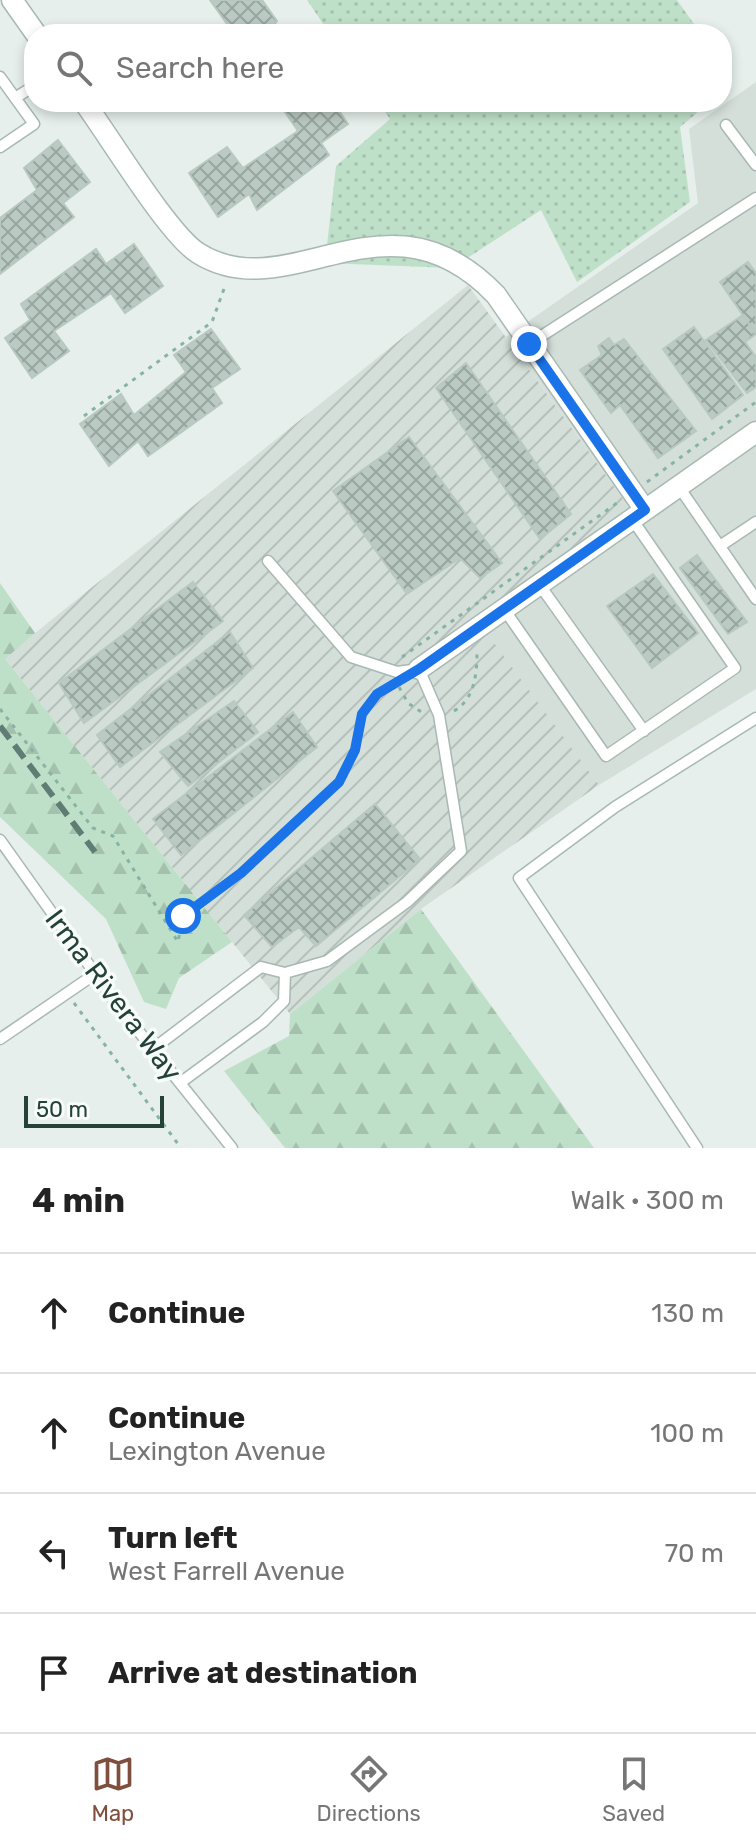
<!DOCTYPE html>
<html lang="en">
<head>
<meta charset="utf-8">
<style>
  :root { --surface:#fff; --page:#f2f2f2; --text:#222; --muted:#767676; --line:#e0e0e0; --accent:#804e3d }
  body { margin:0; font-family:Rubik,sans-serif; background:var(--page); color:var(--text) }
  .scale { position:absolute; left:24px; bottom:20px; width:140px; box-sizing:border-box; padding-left:8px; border:4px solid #24423a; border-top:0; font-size:22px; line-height:28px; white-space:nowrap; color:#24423a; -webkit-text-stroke:6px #f7fbf9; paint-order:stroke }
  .stop { position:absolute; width:24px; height:24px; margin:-18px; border:6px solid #1a73e8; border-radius:50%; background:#fff }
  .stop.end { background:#1a73e8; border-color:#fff; box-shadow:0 2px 8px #0008 }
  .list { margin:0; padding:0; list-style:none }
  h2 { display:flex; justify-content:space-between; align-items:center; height:104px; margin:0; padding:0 32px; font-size:34px }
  h2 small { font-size:26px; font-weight:400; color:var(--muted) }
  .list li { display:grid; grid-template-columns:52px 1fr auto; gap:24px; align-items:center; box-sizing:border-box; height:120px; padding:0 32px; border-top:2px solid var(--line) }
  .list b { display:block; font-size:30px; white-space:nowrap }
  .list p { margin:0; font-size:26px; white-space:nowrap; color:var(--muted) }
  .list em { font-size:26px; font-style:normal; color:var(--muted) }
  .icon { flex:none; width:44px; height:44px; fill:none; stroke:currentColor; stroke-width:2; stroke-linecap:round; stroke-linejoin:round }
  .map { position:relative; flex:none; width:756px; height:1148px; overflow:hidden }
  .search { position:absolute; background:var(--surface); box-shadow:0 4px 12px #0003; left:24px; right:24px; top:24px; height:88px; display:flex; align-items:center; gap:20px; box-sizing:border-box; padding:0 28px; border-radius:32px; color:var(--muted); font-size:30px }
  .sheet { height:584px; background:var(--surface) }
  nav { display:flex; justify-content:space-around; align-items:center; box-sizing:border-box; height:112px; border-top:2px solid var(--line); background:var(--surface); font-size:22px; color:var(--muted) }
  nav a { display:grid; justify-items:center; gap:4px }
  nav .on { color:var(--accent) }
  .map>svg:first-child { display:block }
</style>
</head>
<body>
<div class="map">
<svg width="756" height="1148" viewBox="0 0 756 1148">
  <defs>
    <pattern id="industrial-furrows" width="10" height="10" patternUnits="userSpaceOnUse" patternTransform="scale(2)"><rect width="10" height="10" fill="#d4dfda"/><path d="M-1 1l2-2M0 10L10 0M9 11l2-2" fill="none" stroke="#b6c1bc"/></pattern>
    <pattern id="grass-dots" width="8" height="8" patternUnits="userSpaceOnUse" patternTransform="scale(2)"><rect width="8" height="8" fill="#bfe0c8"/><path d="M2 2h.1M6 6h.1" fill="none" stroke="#a4c1ad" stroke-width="1.8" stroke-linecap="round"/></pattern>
    <pattern id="forest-firs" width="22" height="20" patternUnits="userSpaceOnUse" patternTransform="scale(2)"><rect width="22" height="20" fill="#bfe0c8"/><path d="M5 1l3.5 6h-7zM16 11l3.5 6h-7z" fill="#a4c1ad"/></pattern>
    <pattern id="building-cross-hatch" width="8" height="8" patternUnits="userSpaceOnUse" patternTransform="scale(2)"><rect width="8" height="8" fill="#bbcac4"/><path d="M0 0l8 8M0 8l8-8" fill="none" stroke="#98a6a0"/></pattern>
  </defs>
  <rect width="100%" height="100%" fill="#e6efeb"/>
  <path fill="#d4dfda" d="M756 82V689L599 785 485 632 639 521 506 337 698 203 689 129Z"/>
  <path fill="url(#industrial-furrows)" d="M468 285 639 521 486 632 599 785 421 909 290 1014 4 658Z"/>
  <path fill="url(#grass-dots)" d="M307 0H677L701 34H330Z
    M378 102H710L680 127 690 202 577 282 541 210 452 268 325 263 336 166 390 119Z"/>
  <path fill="url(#forest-firs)" d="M0 583 35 633 5 659 232 942 179 978 166 1009 144 1002 106 919 0 817Z
    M421 909 594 1148H285L224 1071 289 1036 290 1014Z"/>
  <path fill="url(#building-cross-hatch)" stroke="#b8c9c2" stroke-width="2" d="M210 0H262L277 21 268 34H234Z
    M285 102H333L348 124 321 143 329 155 257 210 249 194 218 217 189 173 227 147 243 168 298 131 281 106Z
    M58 140 90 182 63 203 74 217 0 274V218L37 190 24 168Z
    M134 244 163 286 125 313 111 293 54 331 69 351 32 378 5 338 30 320 21 304 96 249 106 264Z
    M748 262 756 273V334L720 282Z
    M743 315 756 334 745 342 756 357V387L747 393 706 340Z
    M694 327 743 395 712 419 663 349Z
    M211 329 240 369 212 388 222 403 148 456 138 441 109 466 80 424 121 394 134 415 186 372 174 355Z
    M609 338 614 345 624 339 696 431 658 458 620 405 611 413 580 370 602 355 598 346Z
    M466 363 571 514 540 539 436 388Z
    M409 437 502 563 480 578 460 558 407 594 333 491Z
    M697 555 747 622 728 634 680 568Z
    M653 574 698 633 652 668 607 606Z
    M193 582 223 621 84 723 59 683Z
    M230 632 253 668 120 767 97 735Z
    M234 701 258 732 188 786 160 752Z
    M293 712 317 747 181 855 153 819Z
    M375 804 420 859 316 946 299 927 272 947 244 915Z"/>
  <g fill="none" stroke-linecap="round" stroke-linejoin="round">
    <defs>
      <path id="lane" d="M0 77 34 124 0 147
        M15 98 34 86
        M726 125 756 165
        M529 344 756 198
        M679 487 756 599
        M720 546 756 522
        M539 584 644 731
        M504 609 606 756 735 668 632 519
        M0 840 116 1003 232 1148
        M0 1039 95 974
        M153 1049 261 967 285 973 327 961 407 902 461 851 439 715 419 669 397 672 351 657 268 561
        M180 1083 263 1022 284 1001 285 973
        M697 1148 519 878 615 807 756 718"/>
      <path id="street" d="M12 0 36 34
        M84 102C109 136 168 234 198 253 290 311 386 180 496 295L645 510
        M419 669 756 432"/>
    </defs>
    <use href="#lane" stroke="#a8b8b2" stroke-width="13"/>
    <use href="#street" stroke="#a8b8b2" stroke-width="23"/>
    <path stroke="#86b3a5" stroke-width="3" stroke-dasharray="4 6" stroke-linecap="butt" d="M28 53 34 61
      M84 416 212 322 225 286
      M647 482 756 402
      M402 657 617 503
      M399 687 408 703 423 713
      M0 709 93 828 113 836 178 942 183 916C224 887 261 855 297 821 310 809 327 797 338 783 366 749 349 710 393 685
      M454 711C475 699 477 673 477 651
      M74 1003 181 1148"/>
    <use href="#lane" stroke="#fff" stroke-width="10"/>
    <use href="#street" stroke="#fff" stroke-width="20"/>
    <path stroke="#5f7d75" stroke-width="6" stroke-dasharray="16 8" stroke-linecap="butt" d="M0 726 95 852"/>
  </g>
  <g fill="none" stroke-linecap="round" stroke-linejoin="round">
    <path stroke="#1a73e8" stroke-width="10" d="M183 916 241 873 339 782 355 750 362 714 377 694 419 669 645 510 529 344"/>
  </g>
  <g text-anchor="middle" stroke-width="7" stroke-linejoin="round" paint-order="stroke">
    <g font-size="28" fill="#24423a" stroke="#f7fbf9">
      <text transform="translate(114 995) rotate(53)" y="10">Irma Rivera Way</text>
    </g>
  </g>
</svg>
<div class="scale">50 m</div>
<div class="stop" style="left:183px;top:916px"></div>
<div class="stop end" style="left:529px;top:344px"></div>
<div class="search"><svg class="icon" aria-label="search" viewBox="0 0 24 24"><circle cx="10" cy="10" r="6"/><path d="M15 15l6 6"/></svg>Search here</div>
</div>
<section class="sheet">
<h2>4 min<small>Walk · 300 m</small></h2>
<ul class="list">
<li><svg class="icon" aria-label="ahead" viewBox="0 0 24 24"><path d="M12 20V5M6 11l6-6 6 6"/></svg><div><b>Continue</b></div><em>130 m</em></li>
<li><svg class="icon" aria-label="ahead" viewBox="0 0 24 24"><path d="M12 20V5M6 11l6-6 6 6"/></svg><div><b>Continue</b><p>Lexington Avenue</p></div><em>100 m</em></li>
<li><svg class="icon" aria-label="left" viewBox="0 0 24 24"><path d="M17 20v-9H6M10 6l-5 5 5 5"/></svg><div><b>Turn left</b><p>West Farrell Avenue</p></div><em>70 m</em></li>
<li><svg class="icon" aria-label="arrive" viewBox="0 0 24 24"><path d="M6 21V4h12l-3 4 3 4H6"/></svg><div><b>Arrive at destination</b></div></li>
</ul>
</section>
<nav>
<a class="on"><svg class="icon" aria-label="map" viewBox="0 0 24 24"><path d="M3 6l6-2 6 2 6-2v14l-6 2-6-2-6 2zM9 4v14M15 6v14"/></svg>Map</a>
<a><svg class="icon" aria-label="directions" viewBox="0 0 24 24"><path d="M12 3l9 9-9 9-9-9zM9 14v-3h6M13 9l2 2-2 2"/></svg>Directions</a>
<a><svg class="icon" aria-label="saved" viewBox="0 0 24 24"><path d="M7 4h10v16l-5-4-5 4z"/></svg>Saved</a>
</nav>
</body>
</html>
